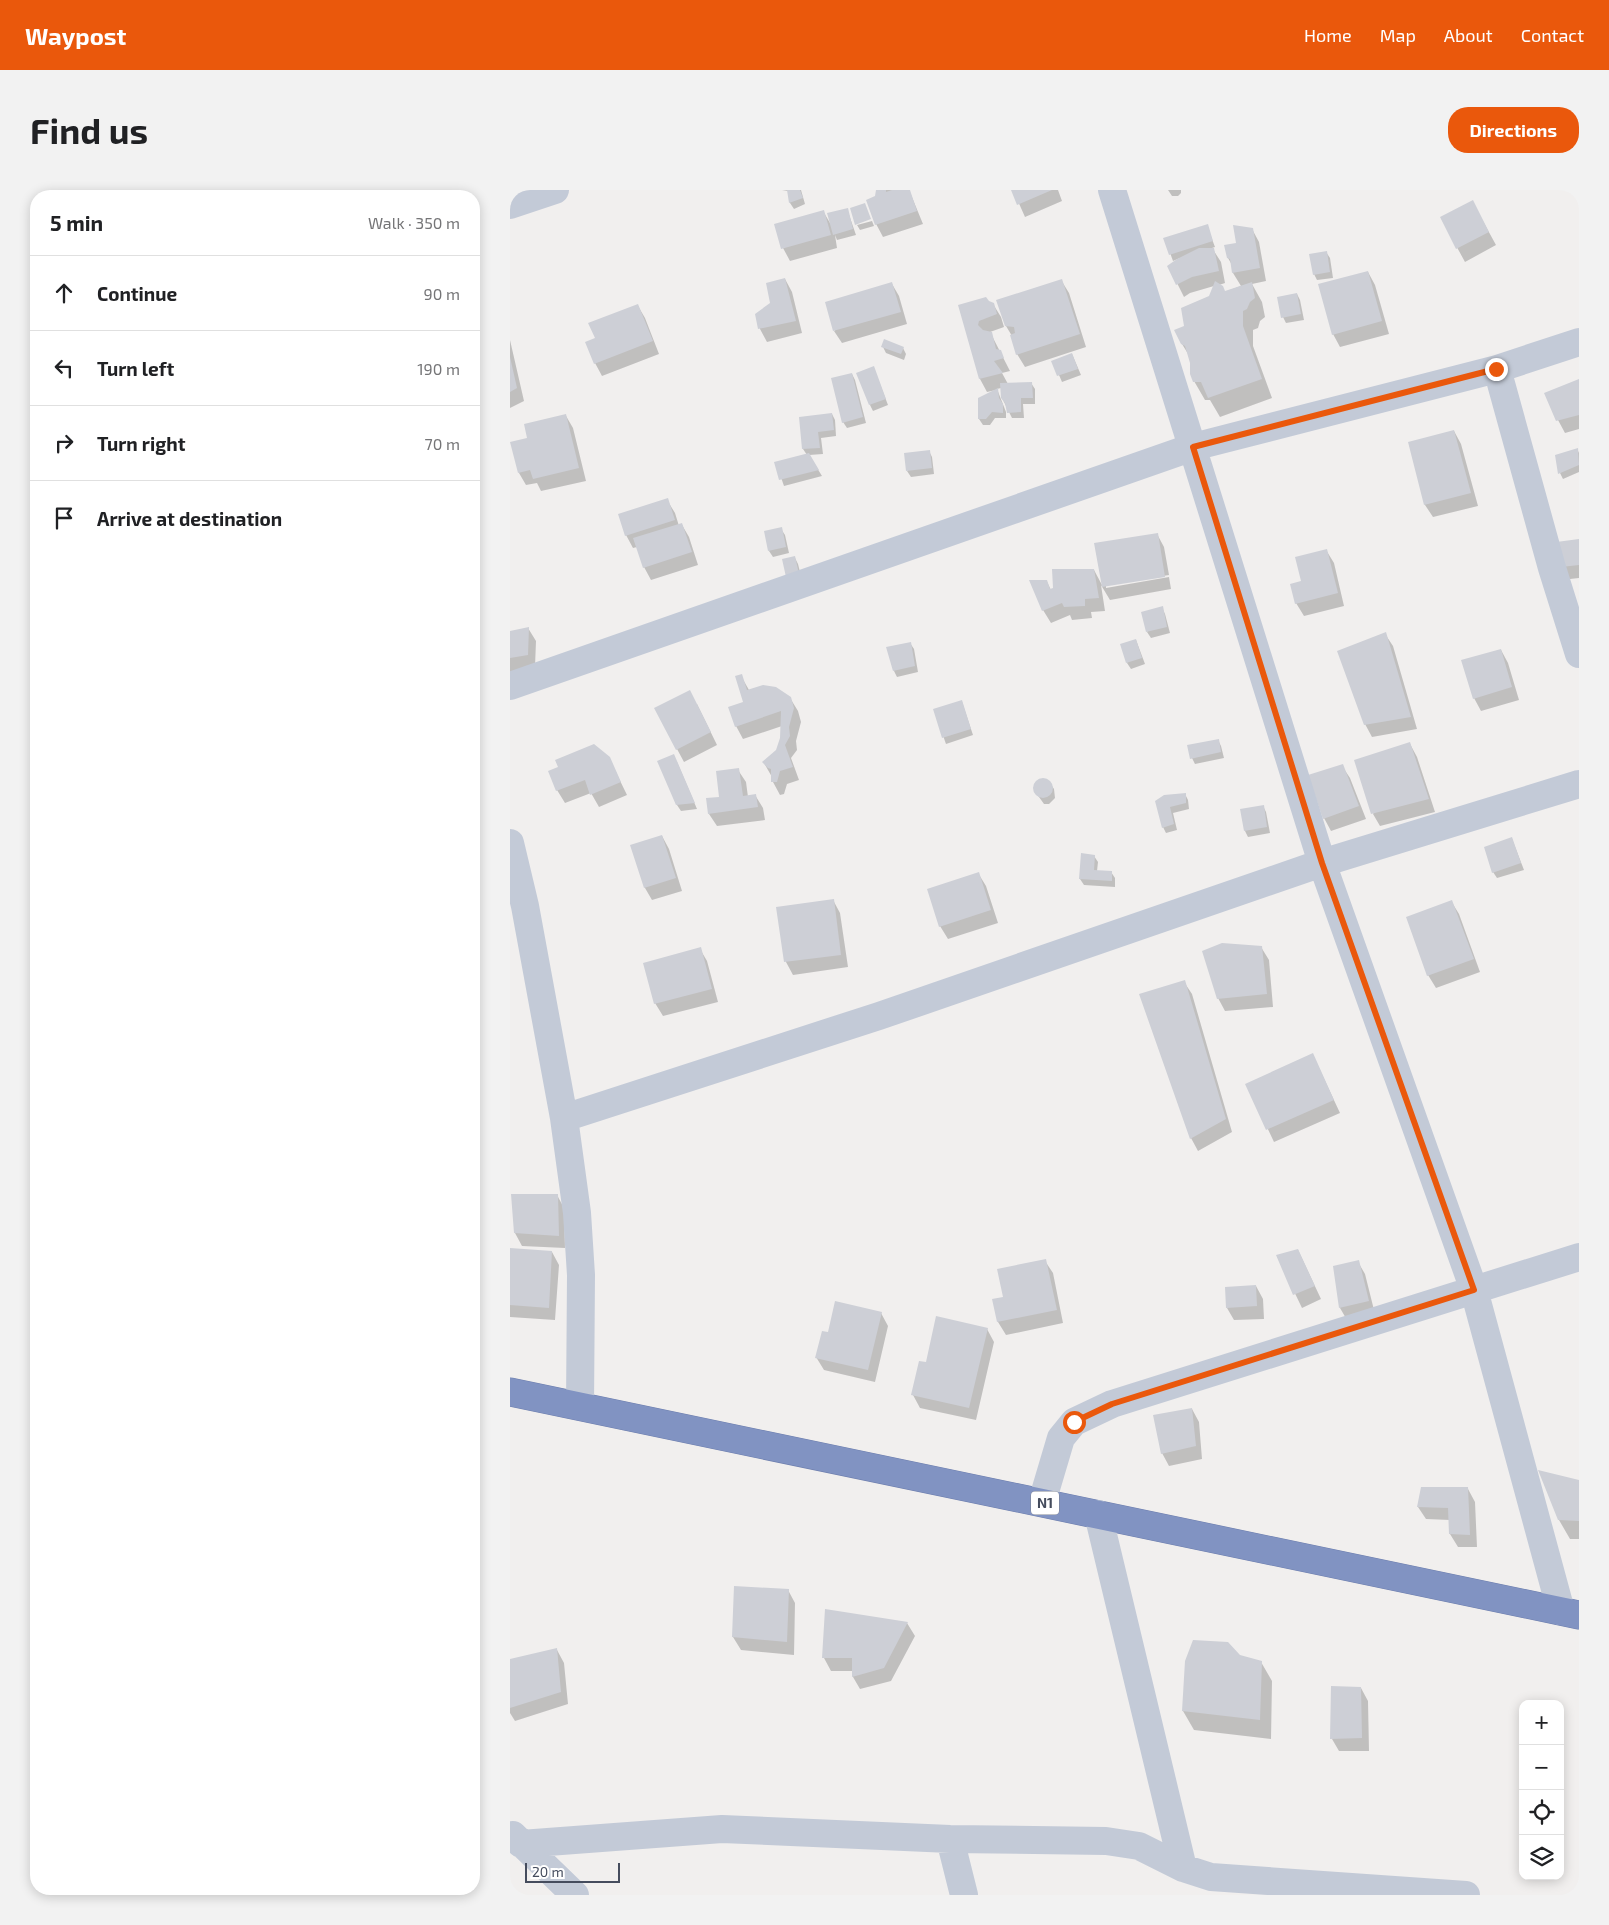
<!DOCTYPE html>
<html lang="en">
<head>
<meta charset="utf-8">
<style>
  :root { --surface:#fff; --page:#f2f2f2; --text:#202124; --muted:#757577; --line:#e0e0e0; --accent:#ea580c }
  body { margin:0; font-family:"Exo 2",sans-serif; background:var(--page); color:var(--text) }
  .controls { position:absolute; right:15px; bottom:15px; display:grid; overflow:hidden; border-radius:10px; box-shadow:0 2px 12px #0003 }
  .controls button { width:45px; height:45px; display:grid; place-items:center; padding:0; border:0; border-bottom:1px solid var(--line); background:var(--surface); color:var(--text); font:25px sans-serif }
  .scale { position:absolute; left:15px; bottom:12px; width:95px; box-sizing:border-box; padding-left:5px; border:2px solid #454c5d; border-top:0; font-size:14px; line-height:18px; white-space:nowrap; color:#454c5d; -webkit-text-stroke:4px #fff; paint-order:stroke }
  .stop { position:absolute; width:15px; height:15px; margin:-11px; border:4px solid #ea580c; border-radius:50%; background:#fff }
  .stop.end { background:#ea580c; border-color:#fff; box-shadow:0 1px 5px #0008 }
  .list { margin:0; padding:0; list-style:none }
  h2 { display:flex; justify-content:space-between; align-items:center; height:65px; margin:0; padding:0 20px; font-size:21px }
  h2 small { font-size:16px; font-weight:400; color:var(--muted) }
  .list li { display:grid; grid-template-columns:32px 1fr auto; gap:15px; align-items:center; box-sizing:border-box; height:75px; padding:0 20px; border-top:1px solid var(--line) }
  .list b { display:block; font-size:19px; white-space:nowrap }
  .list em { font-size:16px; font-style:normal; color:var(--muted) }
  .icon { flex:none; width:28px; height:28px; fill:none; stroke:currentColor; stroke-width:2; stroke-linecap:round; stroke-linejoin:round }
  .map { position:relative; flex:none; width:1069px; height:1705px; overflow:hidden; border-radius:20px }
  header { display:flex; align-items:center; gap:30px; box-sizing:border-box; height:70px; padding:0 25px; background:var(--accent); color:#fff }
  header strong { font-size:24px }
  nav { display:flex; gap:28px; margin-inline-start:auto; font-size:18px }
  .intro { display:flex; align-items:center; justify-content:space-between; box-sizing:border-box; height:120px; padding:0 30px }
  h1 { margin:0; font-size:35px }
  .button { padding:12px 22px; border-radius:20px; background:var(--accent); color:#fff; font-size:18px; font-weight:700 }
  main { display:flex; gap:30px; padding:0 30px }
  aside { flex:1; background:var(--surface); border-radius:20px; box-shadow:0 2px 12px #0003 }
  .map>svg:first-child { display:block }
</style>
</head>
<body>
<header>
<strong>Waypost</strong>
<nav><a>Home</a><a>Map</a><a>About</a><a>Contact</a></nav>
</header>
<div class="intro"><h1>Find us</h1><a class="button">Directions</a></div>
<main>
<aside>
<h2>5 min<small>Walk · 350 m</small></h2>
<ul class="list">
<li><svg class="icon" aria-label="ahead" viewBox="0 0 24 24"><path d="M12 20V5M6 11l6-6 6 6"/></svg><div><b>Continue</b></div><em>90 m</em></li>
<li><svg class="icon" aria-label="left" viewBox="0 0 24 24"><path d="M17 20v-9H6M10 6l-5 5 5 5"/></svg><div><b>Turn left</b></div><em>190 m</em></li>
<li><svg class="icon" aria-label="right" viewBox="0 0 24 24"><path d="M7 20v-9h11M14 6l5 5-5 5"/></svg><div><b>Turn right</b></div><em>70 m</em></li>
<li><svg class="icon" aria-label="arrive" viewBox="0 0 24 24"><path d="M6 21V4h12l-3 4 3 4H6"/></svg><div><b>Arrive at destination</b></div></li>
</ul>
</aside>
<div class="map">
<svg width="1069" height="1705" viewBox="0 0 1069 1705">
  <rect width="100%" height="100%" fill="#f1efee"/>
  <path fill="#0003" d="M272 0H291L295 14 284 19 280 13 278 1Z
    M367 0H399L413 34 373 47 364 30Z
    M503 0H548L552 11 515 27Z
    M658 0H671V3L668 6H662Z
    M337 19 346 45 327 50 325 45 327 58 280 71 273 58 313 21 320 33Z
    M969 24 986 55 955 72 931 28Z
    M362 31 364 36 350 40 347 35Z
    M697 36 705 57 702 58 711 72 715 93 709 95 715 102 731 96 723 83 722 75 718 68 727 54 742 39 749 52 756 91 742 94 752 112 755 127 750 131 748 138 743 140V156L762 208 710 227 700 210H695L684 191 680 167 672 154 675 137 700 107 704 96 680 103 674 107 659 77 670 68 663 71 655 49Z
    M816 62 820 68 823 88 807 90 804 84Z
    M858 82 865 95 879 144 830 157 823 144Z
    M275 89 282 102 292 143 257 152 250 139 246 125 262 113Z
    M551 90 559 103 576 157 515 177 507 164 502 146 496 136Z
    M382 94 389 106 397 134 332 153 324 141Z
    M787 104 790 110 794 130 776 133 773 127Z
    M478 112 483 114 491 127 494 137 480 142 500 181 492 183 498 194 521 193 525 199V214H513L514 228H502L492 208 491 198 487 199 496 222V228H485L480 235H473L469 229 486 200 477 202 470 189 449 116Z
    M128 116 135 128 149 164 92 186 85 173 86 149Z
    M0 150 14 211 0 218Z
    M373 157 393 158 396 164 394 170 376 163Z
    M562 164 571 185 552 192 543 171Z
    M342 184 345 190 356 233 337 238 333 232Z
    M366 184 378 215 363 221 360 215Z
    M1069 190V239L1055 243 1048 230Z
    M322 224 325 230 326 246 311 248 313 264 299 265 312 286 274 296 266 273 297 265 293 259 290 228Z
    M56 226 63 238 76 291 31 301 27 293 16 295 9 283 19 249Z
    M944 241 951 254 968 316 923 327 915 315 899 253Z
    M1067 259 1069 263V282L1053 289 1050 283Z
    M419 261 422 267 424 284 401 287 397 281Z
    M157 310 165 323 169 336 172 335 179 347 188 375 141 390 134 377 127 357 123 358 116 345Z
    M271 339 275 345 279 363 263 367 259 361Z
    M647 344 654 357 659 385 596 395V398L659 387 661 399 600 410 591 395 595 421 581 422 582 428 562 430 560 425 541 433 533 420 537 392 541 400 584 380 592 395Z
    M1069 350V388L1051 390 1043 377Z
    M816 360 824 373 834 416 794 426 786 413 793 392Z
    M285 368 288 374 292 390 280 392Z
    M652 418 655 424 660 443 641 448 637 442Z
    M18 438 26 451 25 477 0 482V442Z
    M875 444 883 456 907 539 862 547 855 534Z
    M626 450 635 474 621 479 617 473Z
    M400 453 404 459 408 482 387 487 384 481 378 458Z
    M991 460 998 473 1009 510 971 521 964 508Z
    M231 486 239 500 280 508 288 521 291 532 286 551 287 560 281 568 289 590 277 594 274 604 270 605 263 592 262 587 254 573 267 561 271 548 272 536 233 549 226 536 235 513Z
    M452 512 463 545 436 554 424 520Z
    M187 514 207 555 174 572 167 559Z
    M708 550 711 556 714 568 685 574 682 568Z
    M900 554 907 567 925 622 870 636 863 624Z
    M99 568 117 605 89 617 81 603 55 613 47 600Z
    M167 572 187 619 171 621 167 615Z
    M832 576 840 588 856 629 821 641 814 628Z
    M228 580 236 592 238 607 245 605 253 618 255 630 207 636 199 624Z
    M529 590H535L540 593 544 599 545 608 539 614H534L524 600 525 594Z
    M675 604 678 610 679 619 663 623 667 640 656 643 653 637 646 611Z
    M753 616 756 622 760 643 738 647 735 641 731 620Z
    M152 646 159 659 172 701 142 710 135 698 122 656Z
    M1002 649 1014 680 987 688 983 682Z
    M584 666 588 672 587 681 601 682 605 688V697L574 695 570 689Z
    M468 683 476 696 488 733 438 749 430 736Z
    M323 710 330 723 338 777 283 785 276 772 268 718Z
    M941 711 949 724 970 782 926 798 918 785Z
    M751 757 759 770 763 817 715 821 708 808Z
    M190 759 197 771 208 812 153 826 145 813Z
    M674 792 682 804 722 942 688 961 681 948Z
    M809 878 830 923 764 952 737 895Z
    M47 1005 54 1018 55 1058 12 1056 5 1043Z
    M0 1060 42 1062 49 1075 45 1130 0 1127Z
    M788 1060 811 1109 792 1118 767 1066Z
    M535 1071 543 1083 553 1133 496 1145 488 1132 484 1110 494 1108Z
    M848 1072 855 1084 865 1124 837 1130 830 1118Z
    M746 1096 753 1109 754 1129 724 1130 717 1118Z
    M371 1123 378 1136 365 1192 314 1180 306 1167 318 1143Z
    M477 1139 484 1152 466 1230 410 1218 403 1205 417 1173Z
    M682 1219 689 1232 692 1269 659 1276 652 1263Z
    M1069 1291V1349H1060L1049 1330Z
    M958 1299 965 1312 967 1357H948L940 1344V1330L916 1329 908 1317Z
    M278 1400 285 1413 284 1465 231 1460 223 1447Z
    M316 1420 397 1433 405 1446 381 1491 350 1499 343 1487V1481H321L314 1468Z
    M47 1460 54 1473 58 1514 5 1531 0 1523V1471Z
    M729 1466 751 1472 762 1491 761 1549 684 1540 673 1521Z
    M851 1498 858 1511 859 1561H829L822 1549Z"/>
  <path fill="#cdcfd6" d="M277 0H290L293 8 279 13Z
    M366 0H376V2L382 0H400L407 21 365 35 356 10 365 6Z
    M501 0H542L507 15Z
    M963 10 979 42 946 59 930 27Z
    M355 13 361 29 345 35 340 18Z
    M338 18 343 39 323 45 317 23Z
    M314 20 321 45 271 59 264 34Z
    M698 34 703 51 659 65 653 48Z
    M723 35 743 38 750 78 722 83 720 69 717 68 714 55 726 53Z
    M689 58H704L709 81 682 87 666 95 657 76 667 69Z
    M817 61 820 82 803 85 799 64Z
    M858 81 872 131 822 145 808 94Z
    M275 88 286 131 248 139 245 124 260 113 256 93Z
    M552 89 570 144 506 165 500 145 505 143 504 137 495 136 486 110Z
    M705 91 713 96 715 101 742 92 745 108 740 112 737 119 733 121V136L752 189 698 208 691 192H683L680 184V173L675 156 671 154 664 140 674 136 671 118 699 106Z
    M382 92 391 122 323 141 315 112Z
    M787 103 791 124 771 128 767 107Z
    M476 107 479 111 484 113 487 124 469 131 468 135 473 140 482 142 486 159 491 160 494 168 484 171 493 183 469 189 448 115Z
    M128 114 143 151 84 174 75 152 85 148 78 133Z
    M374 149 394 157 391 164 371 157Z
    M562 163 568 179 547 186 541 171Z
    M0 167 7 198 0 202Z
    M364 176 376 209 359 215 346 183Z
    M342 183 353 227 332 233 321 188Z
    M1069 189V225L1046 231 1034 203Z
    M522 192 523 208H511V222L497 223 495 213 491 208 490 193Z
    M488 198 489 208 493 214V223L482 222 476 229H468V208Z
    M322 223 324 240 308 242 310 258 292 259 289 227Z
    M56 224 69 278 23 289 20 280 8 283 0 252 17 248 14 234Z
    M944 240 961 303 914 315 898 252Z
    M1068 258 1069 275 1048 284 1045 265Z
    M420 260 422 278 396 281 394 263Z
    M299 263 309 280 269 290 264 272Z
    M158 308 165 330 115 346 108 324Z
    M172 333 182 362 133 378 123 348Z
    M272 337 276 357 258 361 254 341Z
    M648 343 655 387 592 397 584 353Z
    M1069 349V375L1042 378 1039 353Z
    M817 359 828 403 785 414 780 394 791 391 785 367Z
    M285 366 289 384 276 387 272 369Z
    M542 379H584L589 408 575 409V416L554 417 552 413 532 421 519 390H537L540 399 543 398Z
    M653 416 657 437 636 442 631 422Z
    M19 437 18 465 0 468V441Z
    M876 442 901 527 854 535 827 461Z
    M626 449 632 468 616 473 610 454Z
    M401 452 405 476 383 481 376 457Z
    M991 459 1002 497 963 509 951 470Z
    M232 484 237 500 253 495 266 497 281 507 284 518 279 537 280 546 275 555 283 577 270 581 267 592H261V579L258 578 252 572 266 560 270 548 271 521 225 537 218 517 233 512 225 486Z
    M180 500 201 542 166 560 144 518Z
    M452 510 461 539 432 548 423 519Z
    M709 549 711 562 680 569 677 555Z
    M900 552 919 609 861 624 844 570Z
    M84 554 100 567 111 592 80 605 75 590 46 601 38 581 48 577 45 570Z
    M164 564 185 613 166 615 147 571Z
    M833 574 849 616 813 629 798 585Z
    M229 578 233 606 246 604 248 617 198 624 196 608 209 607 206 581Z
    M523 598a10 10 0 1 1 20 0a10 10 0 1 1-20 0Z
    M676 603V613L660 617 664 634 652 638 645 611 654 605Z
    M754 615 757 637 734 641 730 619Z
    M152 645 166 688 134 698 120 655Z
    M1002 647 1011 673 982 683 974 657Z
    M571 663 585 665 584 680 602 681V691L569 689Z
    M469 682 481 720 429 737 417 699Z
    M324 709 331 765 274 772 266 717Z
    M942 710 964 769 917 786 896 727Z
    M712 753 752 756 757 804 707 809 692 761Z
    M191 757 202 799 144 814 133 773Z
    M675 790 716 929 680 949 629 804Z
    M803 863 824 910 756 940 735 894Z
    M1 1004H48L49 1046 4 1043Z
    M0 1058 42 1061 39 1118 0 1115Z
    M788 1059 805 1096 783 1105 766 1065Z
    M536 1069 547 1120 487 1132 482 1109 493 1107 487 1079Z
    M849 1070 859 1111 829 1118 823 1076Z
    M746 1095 747 1116 716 1118 715 1097Z
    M325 1111 372 1122 358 1180 305 1168 312 1141 318 1142Z
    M426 1126 478 1138 459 1218 401 1205 409 1171 416 1172Z
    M682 1218 686 1256 651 1264 643 1225Z
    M1028 1280 1069 1290V1331L1048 1330Z
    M911 1297H958L960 1345 939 1344 938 1318 907 1317Z
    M224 1396 279 1399 277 1452 222 1447Z
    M315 1419 398 1432 374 1478 342 1487V1468H312Z
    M683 1450 718 1452 730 1465 752 1471 750 1530 672 1521 675 1471Z
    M47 1458 51 1502 0 1518V1469Z
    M821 1496 851 1497 852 1548 820 1549Z"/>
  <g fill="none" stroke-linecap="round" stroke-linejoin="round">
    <defs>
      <path id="highway" d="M0 1202 1069 1425"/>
    </defs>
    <use href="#highway" stroke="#6d7ead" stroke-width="29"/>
    <path stroke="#c3cad7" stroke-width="28" d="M602 0 812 673 964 1100 1051 1421
      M0 15 45 0
      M987 179 1042 378 1069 464
      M0 496 683 257 987 179 1069 152
      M0 653 15 716 54 928 67 1023 71 1085 70 1216
      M54 928 369 826 812 673 1069 594
      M532 1312 551 1248 564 1232 602 1214 1069 1067
      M588 1324 673 1678
      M3 1645 65 1705
      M440 1649 454 1705
      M11 1654 212 1639 440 1649 596 1651 629 1656 673 1678 701 1687 956 1705"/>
    <use href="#highway" stroke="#8193c2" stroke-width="28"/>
  </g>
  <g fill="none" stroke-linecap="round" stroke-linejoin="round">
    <path stroke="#ea580c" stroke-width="6" d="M564 1232 602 1214 964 1100 812 673 683 257 986 179"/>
  </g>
  <g text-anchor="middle" stroke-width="5" stroke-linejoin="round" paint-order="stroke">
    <rect fill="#fff" stroke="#7d828e" stroke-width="1" x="521" y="1301.5" width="28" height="23" rx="4"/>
    <g font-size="14" font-weight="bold" fill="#454c5d">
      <text x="535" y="1318">N1</text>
    </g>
  </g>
</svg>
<div class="controls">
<button>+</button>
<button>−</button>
<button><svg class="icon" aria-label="locate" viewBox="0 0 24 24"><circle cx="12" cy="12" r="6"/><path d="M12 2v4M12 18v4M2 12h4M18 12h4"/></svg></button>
<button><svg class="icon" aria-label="layers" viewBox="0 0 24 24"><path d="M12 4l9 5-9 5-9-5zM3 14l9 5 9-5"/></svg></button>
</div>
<div class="scale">20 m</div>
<div class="stop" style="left:564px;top:1232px"></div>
<div class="stop end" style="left:986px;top:179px"></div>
</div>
</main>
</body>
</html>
